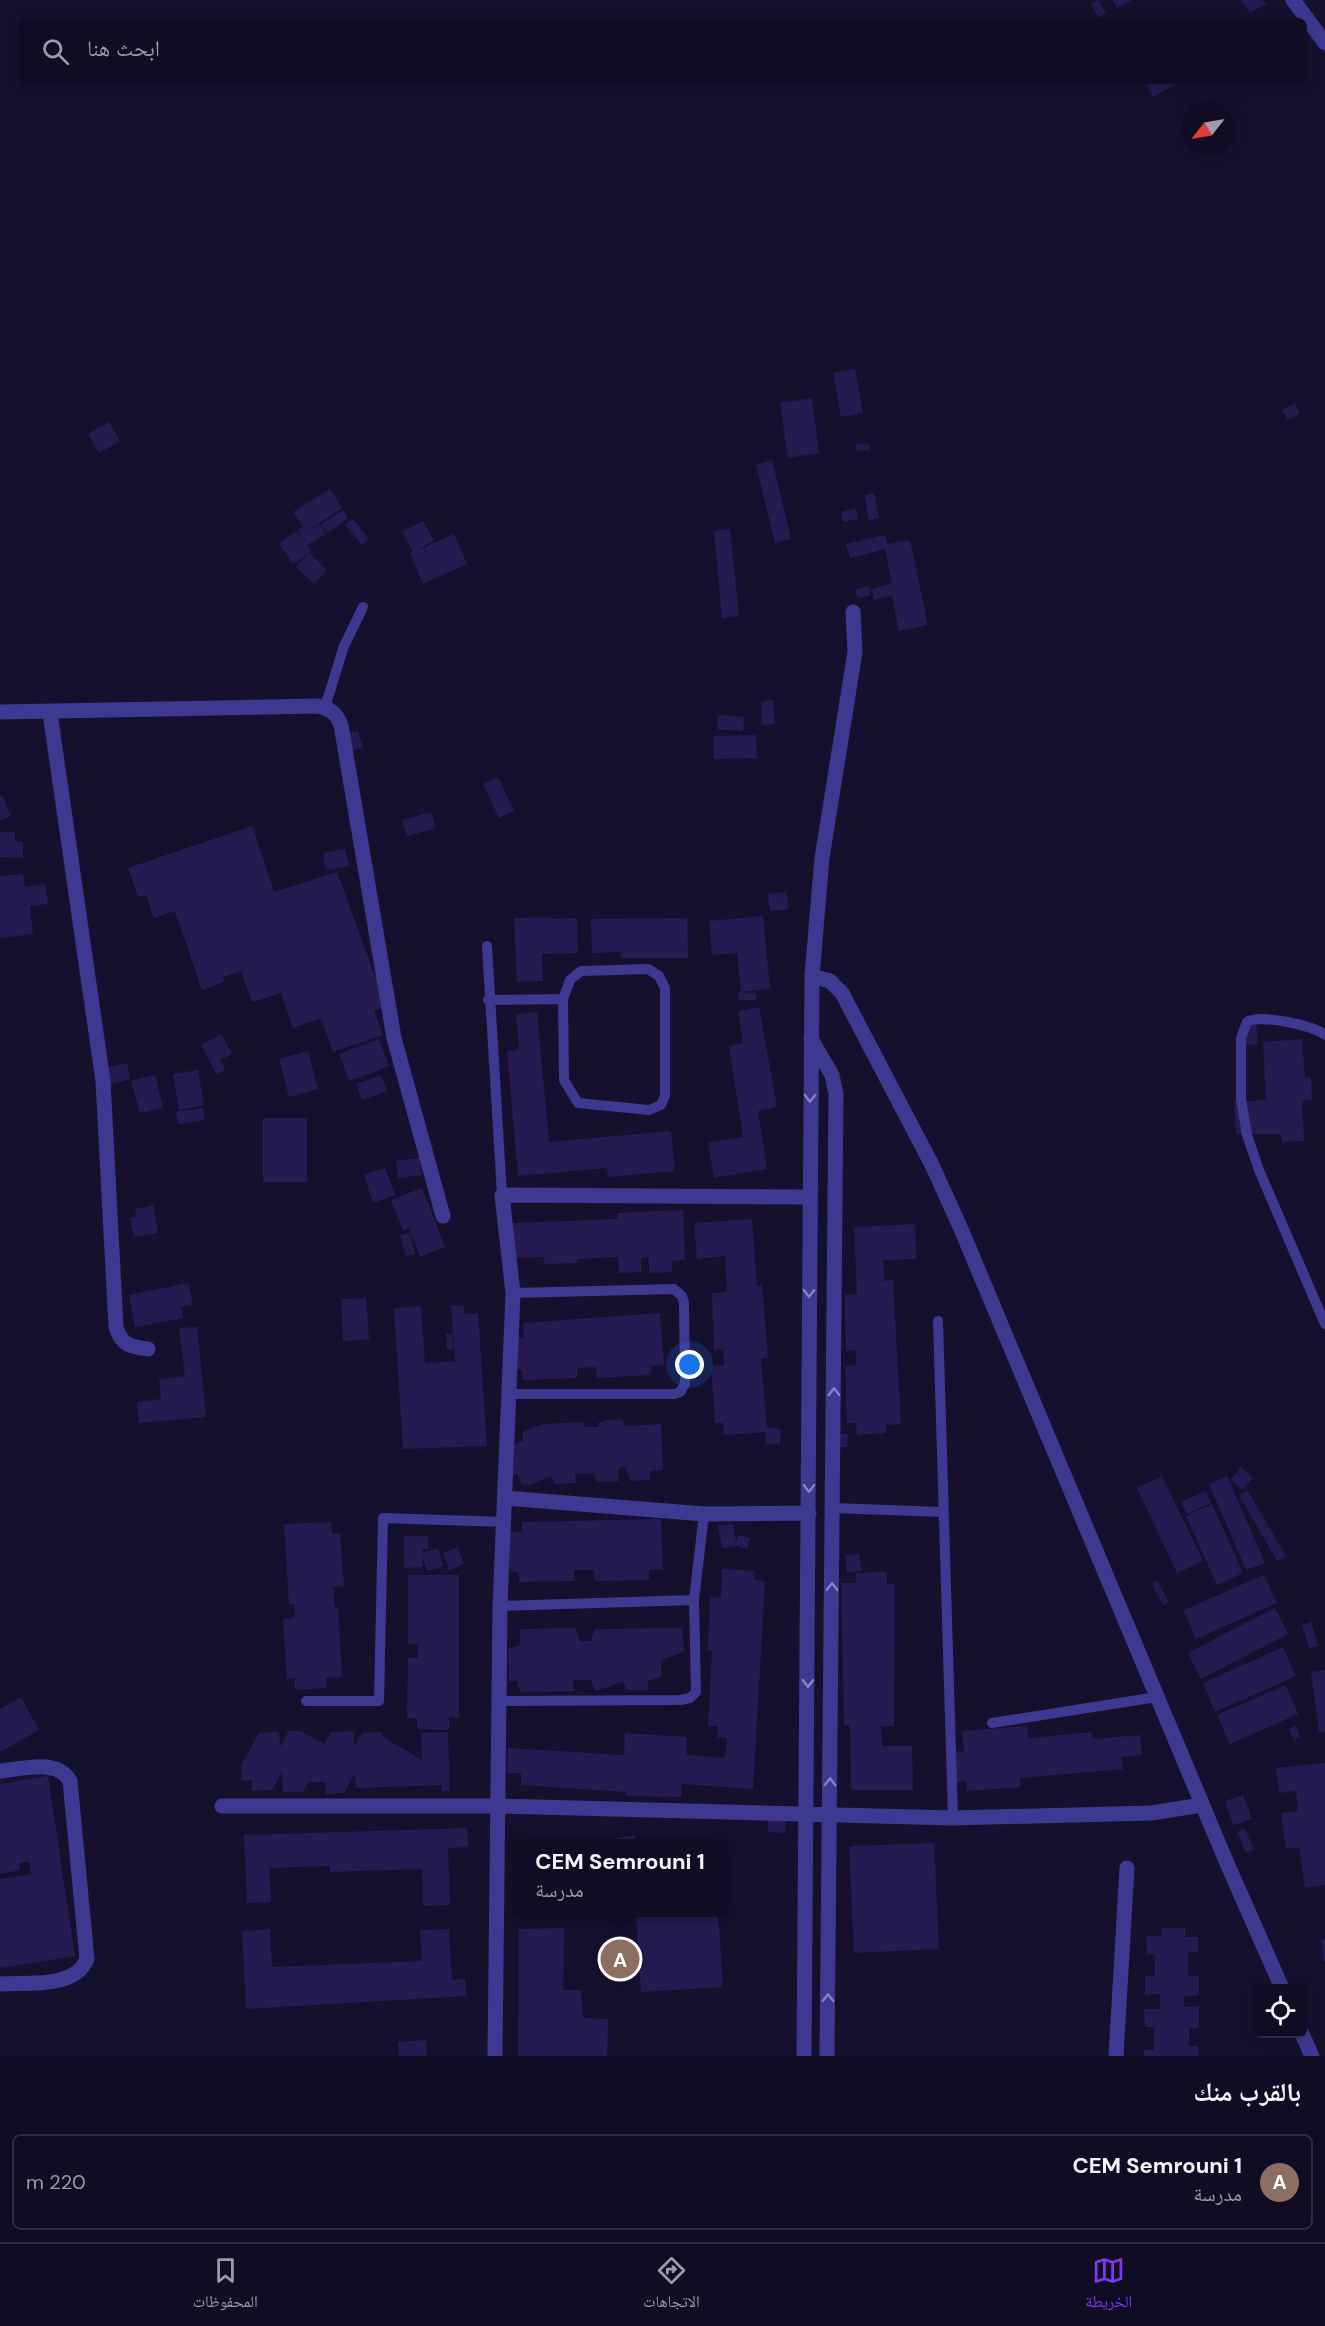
<!DOCTYPE html>
<html lang="ar">
<head>
<meta charset="utf-8">
<style>
  :root { --surface:#100c23; --page:#19152b; --text:#f1f3f6; --muted:#9c9ba6; --line:#302c41; --accent:#7c3aed }
  body { margin:0; font-family:"DM Sans","Noto Naskh Arabic",sans-serif; background:var(--page); color:var(--text); direction:rtl }
  .controls { position:absolute; right:18px; bottom:18px; display:grid; overflow:hidden; border-radius:9px; box-shadow:0 3px 15px #0003 }
  .controls button { width:54px; height:54px; display:grid; place-items:center; padding:0; border:0; border-bottom:2px solid var(--line); background:var(--surface); color:var(--text); font:30px sans-serif }
  .compass { position:absolute; left:1181px; top:102px; width:54px; height:54px; border-radius:50%; background:var(--surface); box-shadow:0 3px 15px #0003; rotate:239deg }
  .you { position:absolute; left:690px; top:1365px; width:21px; height:21px; margin:-15px; border:4px solid #fff; border-radius:50%; background:#1a73e8; box-shadow:0 0 0 9px #1a73e833 }
  .badge { display:grid; place-items:center; width:39px; height:39px; border-radius:50%; background:var(--accent); color:#fff; font-size:20px; font-weight:700 }
  .pin { position:absolute; translate:-50% -50%; border:3px solid #fff; box-shadow:0 2px 6px #0006 }
  .popup { position:absolute; left:512px; top:1839px; width:216px; height:78px; box-sizing:border-box; display:grid; place-content:center; border-radius:9px; background:var(--surface); filter:drop-shadow(0 2px 4px #0005); font-size:20px; white-space:nowrap; color:var(--muted) }
  .popup b { font-size:22px; color:var(--text) }
  .popup::after { content:''; position:absolute; left:50%; top:100%; margin-left:-12px; border:12px solid transparent; border-top-color:var(--surface) }
  .list { margin:0; padding:0; list-style:none }
  h2 { display:flex; justify-content:space-between; align-items:center; height:78px; margin:0; padding:0 24px; font-size:26px }
  h2 small { font-size:20px; font-weight:400; color:var(--muted) }
  .list li { display:grid; grid-template-columns:39px 1fr auto; gap:18px; align-items:center; box-sizing:border-box; height:96px; margin:0 12px 12px; padding:0 12px; border:2px solid var(--line); border-radius:9px }
  .list b { display:block; font-size:22px; white-space:nowrap }
  .list p { margin:0; font-size:20px; white-space:nowrap; color:var(--muted) }
  .list em { font-size:20px; font-style:normal; color:var(--muted) }
  .icon { flex:none; width:33px; height:33px; fill:none; stroke:currentColor; stroke-width:2; stroke-linecap:round; stroke-linejoin:round }
  .map { position:relative; flex:none; width:1325px; height:2056px; overflow:hidden; direction:ltr }
  .search { position:absolute; background:var(--surface); box-shadow:0 3px 15px #0003; left:18px; right:18px; top:18px; height:66px; display:flex; align-items:center; gap:15px; box-sizing:border-box; padding:0 21px; border-radius:9px; color:var(--muted); font-size:22px }
  .sheet { height:186px; background:var(--surface) }
  nav { display:flex; justify-content:space-around; align-items:center; box-sizing:border-box; height:84px; border-top:2px solid var(--line); background:var(--surface); font-size:16px; color:var(--muted) }
  nav a { display:grid; justify-items:center; gap:3px }
  nav .on { color:var(--accent) }
  .map>svg:first-child { display:block }
</style>
</head>
<body>
<div class="map">
<svg width="1325" height="2056" viewBox="0 0 1325 2056">
  <rect width="100%" height="100%" fill="#16102f"/>
  <path fill="#261b51" d="M1098 0 1106 13 1098 17 1091 4Z
    M1113 0H1132L1117 8Z
    M1242 0H1263L1266 4 1250 13Z
    M1145 81H1171L1174 85 1153 97Z
    M855 369 863 413 841 417 833 373Z
    M812 398 819 453 788 458 780 403Z
    M1295 403 1300 414 1288 420 1282 410Z
    M109 422 120 441 99 453 88 434Z
    M869 443 870 450 857 451 856 444Z
    M772 460 791 539 775 543 756 464Z
    M330 489 342 508 307 531 320 524 326 534 307 545 312 551 309 553 327 570 314 584 296 567 309 553 293 564 279 544 297 531 306 543 298 530 303 527 293 512Z
    M874 493 879 518 869 520 864 495Z
    M856 509 858 519 843 522 841 512Z
    M343 510 348 518 327 533 321 524Z
    M353 519 369 539 362 545 345 525Z
    M423 521 434 540 416 551 454 534 467 564 423 584 410 553 413 552 402 532Z
    M730 529 739 616 722 618 714 531Z
    M885 535 888 544 910 540 928 625 899 631 892 596 874 600 872 589 892 584 885 549 850 558 846 544Z
    M868 586 871 595 858 599 855 590Z
    M773 700 775 724 762 725 761 702Z
    M718 715 744 717 743 731 717 729Z
    M358 731 363 748 352 751 347 734Z
    M756 735 757 758 714 759 713 736Z
    M498 777 514 811 499 818 483 784Z
    M2 795 11 816 0 821V796Z
    M431 812 436 828 407 836 402 820Z
    M252 826 274 892 337 872 386 1007 374 1010 383 1035 333 1052 321 1018 293 1028 281 993 252 1002 241 971 223 977 224 982 202 990 175 911 154 918 146 895 138 897 128 868Z
    M0 832H15V842H23V858L0 857Z
    M345 849 349 866 326 870 323 853Z
    M23 874 25 887 45 884 48 904 30 906 33 934 0 938V876Z
    M786 892 789 909 770 911 768 894Z
    M763 916 770 989 741 992 756 993V1000H738L739 992H741L737 953 712 955 709 921Z
    M551 917V919L577 918 578 953 542 954 543 981 517 982 514 918Z
    M687 918 688 958H621V952L592 953 591 919Z
    M759 1007 777 1107 758 1111 767 1169 714 1178 708 1143 743 1137 729 1046 743 1043 738 1011Z
    M537 1012 549 1142 671 1131 675 1171 608 1177 607 1168 518 1176 507 1051 519 1050 516 1014Z
    M1256 1025 1258 1044 1241 1046 1239 1027Z
    M221 1034 232 1054 220 1060 225 1070 217 1075 201 1045Z
    M379 1039 389 1066 349 1081 339 1054Z
    M1302 1039 1305 1078 1311 1077 1312 1100 1302 1101 1304 1141 1282 1142 1281 1134H1236L1234 1102 1266 1100 1263 1042Z
    M308 1051 318 1089 289 1097 279 1059Z
    M127 1063 130 1079 110 1084 106 1067Z
    M198 1070 204 1105 179 1110 173 1074Z
    M155 1075 163 1108 140 1113 131 1081Z
    M381 1075 387 1091 362 1100 356 1084Z
    M203 1108 205 1120 178 1124 176 1112Z
    M263 1118H307V1182H263Z
    M420 1158 421 1175 398 1178 396 1161Z
    M385 1168 395 1195 373 1203 364 1175Z
    M422 1188 445 1247 420 1257 409 1228 403 1230 391 1200Z
    M153 1205 158 1233 134 1237 130 1218 136 1217 135 1209Z
    M683 1210 685 1260 672 1261V1272L649 1273V1257L641 1258V1272L619 1273 618 1257 577 1259 578 1263 544 1264V1257L514 1258 512 1223 618 1219 617 1213Z
    M752 1219 757 1286 762 1285 768 1358H761L767 1428 781 1429 780 1445 765 1444 766 1432 724 1435 723 1423H715L711 1366 724 1365 723 1349 714 1350 712 1293 727 1292 725 1256 697 1259 694 1223Z
    M915 1224 916 1259 883 1260 884 1281 893 1280 901 1424 886 1425V1433L857 1435 856 1423H847L846 1395V1366L856 1365V1350L846 1351 845 1323V1295L857 1294 854 1227Z
    M410 1233 415 1254 406 1256 400 1235Z
    M188 1283 193 1305 181 1307 183 1318 135 1327 129 1295Z
    M366 1298 369 1339 343 1341 341 1299Z
    M464 1305 465 1314H478L487 1446 403 1449 394 1308 421 1306 425 1363 455 1361 451 1306Z
    M660 1313 664 1365 651 1366V1375L597 1378 596 1367 577 1368V1378L523 1380 522 1370H512L510 1339 524 1338 523 1323Z
    M197 1327 206 1417 139 1423 137 1402 161 1399 159 1379 185 1376 179 1328Z
    M446 1334H452L453 1349H447Z
    M622 1419 625 1426 661 1424 663 1470 650 1471V1480L631 1481 624 1466 618 1469 619 1481 597 1482 594 1473 575 1474 576 1483 554 1484 551 1476 532 1484 522 1485 518 1475H511L509 1447 523 1441V1432L543 1424 583 1422 585 1427H598V1423L607 1420Z
    M835 1434H848L847 1447H835Z
    M1241 1467 1253 1478 1242 1490 1231 1480Z
    M1162 1476 1203 1561 1177 1573 1137 1488Z
    M1227 1476 1265 1563 1246 1570 1209 1484Z
    M1206 1491 1211 1503 1187 1514 1181 1502Z
    M1248 1491 1286 1556 1277 1561 1239 1495Z
    M1212 1504 1243 1573 1217 1585 1186 1516Z
    M661 1519 663 1570H649V1580L595 1581 594 1570H574V1581L519 1582V1572H510L509 1532H522V1522Z
    M331 1522 332 1534 340 1533 344 1586 333 1587 335 1607H338L342 1677 326 1678 327 1688 295 1690V1678L287 1679 283 1619 295 1618 294 1604 289 1605 284 1524Z
    M733 1524 736 1543 738 1535 750 1538 747 1549 737 1546 722 1548 718 1526Z
    M404 1536H428V1549H422V1553L438 1548 443 1566 427 1571 422 1555 423 1567 404 1568Z
    M458 1547 464 1564 449 1570 443 1553Z
    M859 1554 862 1571 847 1573 845 1555Z
    M722 1569 755 1571V1580L765 1581 753 1789 682 1784 681 1797 626 1796V1792L521 1785V1773H507L508 1748 624 1755 625 1733 687 1737 686 1755 725 1758 727 1738 717 1737 718 1726H708L712 1651H708L710 1597 721 1598Z
    M887 1572V1584H895L894 1726H881L882 1746H912L913 1790H851L850 1725H844L841 1583H856V1573Z
    M408 1575H459V1718L449 1717V1730L417 1729V1718H407L408 1658H418V1644H408Z
    M1264 1575 1277 1603 1196 1639 1184 1610Z
    M1157 1581 1169 1602 1163 1605 1152 1584Z
    M1275 1608 1288 1634 1201 1679 1188 1653Z
    M1311 1622 1318 1646 1309 1648 1302 1625Z
    M576 1628 580 1641H591L595 1629 682 1628 684 1652 661 1660V1677L648 1681V1690H627L623 1682 595 1691 591 1680H573L574 1691 520 1692 517 1681H509L508 1649 520 1645V1629Z
    M1283 1647 1296 1676 1215 1712 1203 1683Z
    M1325 1670V1732H1319L1311 1672Z
    M1286 1685 1298 1714 1230 1744 1217 1715Z
    M21 1697 39 1730 0 1752V1709Z
    M1027 1726 1028 1738 1092 1732 1093 1739 1140 1735 1142 1755 1122 1757 1123 1769 1020 1778V1787L967 1791 966 1781 955 1782 952 1752 964 1751 962 1731Z
    M1296 1726 1300 1737 1294 1740 1289 1729Z
    M289 1731H301L324 1744 331 1732 354 1731V1747L362 1733 383 1732V1737L422 1760 421 1733 448 1732 450 1791H442V1785L356 1788 355 1773 344 1793 326 1794 325 1782H308L303 1792H283L282 1772 272 1790 252 1791V1780L242 1781 241 1765 259 1733 279 1732 280 1747Z
    M1325 1763V1885L1305 1888 1299 1847 1286 1849 1281 1813 1298 1811 1296 1791 1279 1793 1276 1768Z
    M48 1776 75 1956 0 1968V1879L31 1874 29 1862 19 1863 20 1870 0 1874V1784Z
    M1243 1795 1252 1819 1233 1825 1225 1801Z
    M768 1819 786 1820 785 1833 768 1832Z
    M467 1828 468 1847 448 1848 450 1905 423 1906 422 1869 330 1872V1866L269 1868 271 1902 247 1903 244 1835Z
    M1245 1829 1254 1850 1246 1853 1237 1832Z
    M635 1835 636 1844H618L617 1838Z
    M581 1839 582 1844H551V1842Z
    M934 1843 939 1949 854 1953 849 1846Z
    M636 1912H718L723 1987 641 1992Z
    M564 1928 563 1990H581L583 2018 608 2019 607 2056H518L519 1929Z
    M1161 1928H1185V1937H1198V1952H1188V1976H1199V1995L1184 1996V2007L1199 2006V2028H1189V2046H1198L1199 2056H1144V2050H1154V2027H1145L1144 2009H1160V1994L1145 1995V1976H1155V1955H1147L1146 1936H1162Z
    M270 1929 272 1967 422 1961 420 1930 449 1929 452 1980 465 1979 467 1996 246 2009 242 1931Z
    M1325 1939V1961H1324L1321 1940Z
    M426 2040 427 2056H399L398 2042Z"/>
  <g fill="none" stroke-linecap="round" stroke-linejoin="round">
    <path stroke="#3d3990" stroke-width="10" d="M325 707 344 646 363 607
      M487 946 502 1195
      M648 969 659 976 665 988V1096L661 1105 649 1110 578 1103 564 1080 563 999 570 980 581 971Z
      M488 1000 563 999
      M1325 1035C1313 1025 1259 1014 1247 1022L1241 1038V1099L1247 1135 1259 1170 1325 1324
      M938 1321 953 1818
      M510 1394H674L680 1392 685 1384 684 1303 682 1296 674 1289 513 1293
      M833 1508 943 1512
      M500 1606 694 1600
      M306 1701H379L383 1518 503 1522
      M499 1701 680 1700 690 1698 696 1692 694 1600 704 1514
      M992 1723 1157 1697"/>
    <path stroke="#3d3990" stroke-width="15" d="M1293 0 1325 43
      M0 712 317 706C330 708 336 713 341 725L394 1038 443 1216
      M50 713 103 1081 116 1327C121 1345 131 1347 148 1349
      M812 976 830 981 842 993 932 1165 961 1229 1226 1861 1282 1988
      M811 1039 832 1075 836 1094 827 2056
      M505 1498 704 1514 809 1513
      M0 1771C23 1769 57 1758 70 1781L87 1959C75 1989 27 1982 0 1984
      M222 1806H498L953 1818 1151 1813 1202 1805
      M1302 2034 1312 2056
      M495 2056 500 1606 513 1293 502 1195 809 1197
      M804 2056 812 976 822 858 855 652 853 612
      M1116 2056 1127 1868"/>
  </g>
  <defs><path id="oneway-chevron" d="M-2-3.5L2.5 0L-2 3.5" fill="none" stroke-width="1.6" stroke-linecap="round" stroke-linejoin="round" transform="scale(1.5)"/></defs>
  <g stroke="#8783c2">
    <use href="#oneway-chevron" transform="translate(810 1098) rotate(91)"/>
    <use href="#oneway-chevron" transform="translate(809 1293) rotate(90)"/>
    <use href="#oneway-chevron" transform="translate(834 1392) rotate(-90)"/>
    <use href="#oneway-chevron" transform="translate(809 1488) rotate(90)"/>
    <use href="#oneway-chevron" transform="translate(832 1587) rotate(-89)"/>
    <use href="#oneway-chevron" transform="translate(808 1683) rotate(91)"/>
    <use href="#oneway-chevron" transform="translate(830 1782) rotate(-89)"/>
    <use href="#oneway-chevron" transform="translate(828 1998) rotate(-89)"/>
  </g>
</svg>
<div class="controls">
<button><svg class="icon" aria-label="locate" viewBox="0 0 24 24"><circle cx="12" cy="12" r="6"/><path d="M12 2v4M12 18v4M2 12h4M18 12h4"/></svg></button>
</div>
<svg class="compass" viewBox="-18 -18 36 36"><path d="M0-13l5 13h-10z" fill="#e53935"/><path d="M0 13l5-13h-10z" fill="#9c9ba6"/></svg>
<div class="you"></div>
<div class="pin badge" style="left:620px;top:1959px;background:#8d6e63">A</div>
<div class="popup"><b>CEM Semrouni 1</b>مدرسة</div>
<div class="search"><svg class="icon" aria-label="search" viewBox="0 0 24 24"><circle cx="10" cy="10" r="6"/><path d="M15 15l6 6"/></svg>ابحث هنا</div>
</div>
<section class="sheet">
<h2>بالقرب منك<small></small></h2>
<ul class="list">
<li><span class="badge" style="background:#8d6e63">A</span><div><b>CEM Semrouni 1</b><p>مدرسة</p></div><em>220 m</em></li>
</ul>
</section>
<nav>
<a class="on"><svg class="icon" aria-label="map" viewBox="0 0 24 24"><path d="M3 6l6-2 6 2 6-2v14l-6 2-6-2-6 2zM9 4v14M15 6v14"/></svg>الخريطة</a>
<a><svg class="icon" aria-label="directions" viewBox="0 0 24 24"><path d="M12 3l9 9-9 9-9-9zM9 14v-3h6M13 9l2 2-2 2"/></svg>الاتجاهات</a>
<a><svg class="icon" aria-label="saved" viewBox="0 0 24 24"><path d="M7 4h10v16l-5-4-5 4z"/></svg>المحفوظات</a>
</nav>
</body>
</html>
